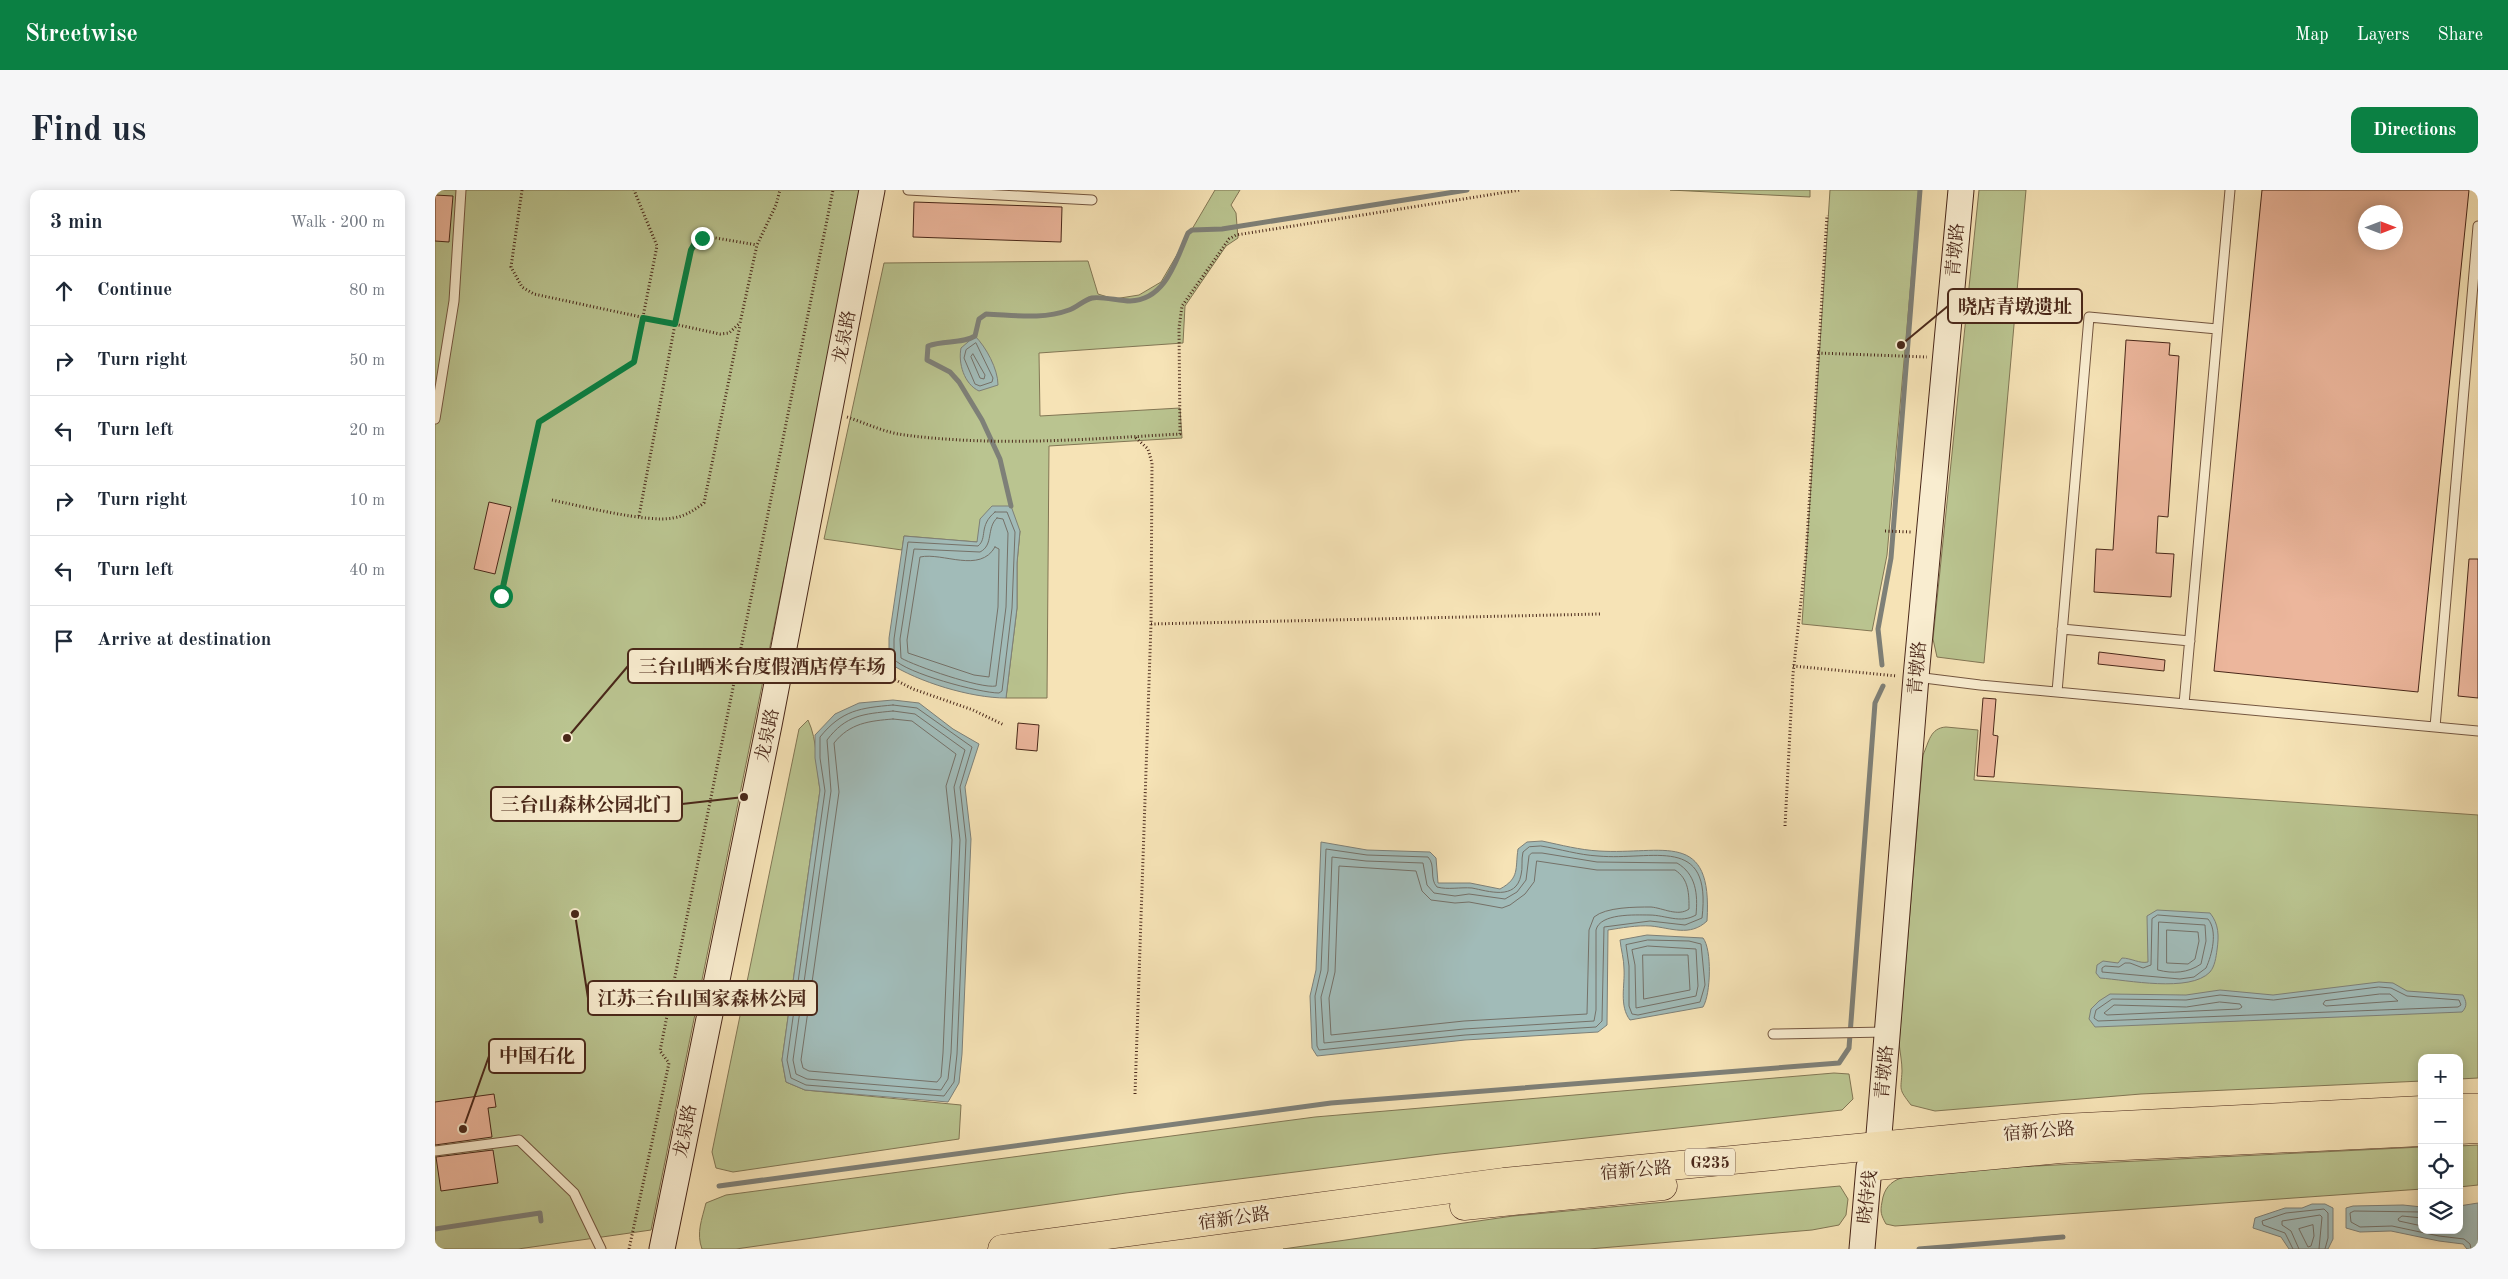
<!DOCTYPE html>
<html lang="en">
<head>
<meta charset="utf-8">
<style>
  :root { --surface:#fff; --page:#f6f6f7; --text:#1f2937; --muted:#747a83; --line:#e0e1e3; --accent:#0b8043 }
  body { margin:0; font-family:"Old Standard TT","Noto Serif SC",serif; background:var(--page); color:var(--text) }
  .controls { position:absolute; right:15px; bottom:15px; display:grid; overflow:hidden; border-radius:10px; box-shadow:0 2px 12px #0003 }
  .controls button { width:45px; height:45px; display:grid; place-items:center; padding:0; border:0; border-bottom:1px solid var(--line); background:var(--surface); color:var(--text); font:25px sans-serif }
  .compass { position:absolute; left:1923px; top:15px; width:45px; height:45px; border-radius:50%; background:var(--surface); box-shadow:0 2px 12px #0003; rotate:90deg }
  .stop { position:absolute; width:15px; height:15px; margin:-11px; border:4px solid #0b8043; border-radius:50%; background:#fff }
  .stop.end { background:#0b8043; border-color:#fff; box-shadow:0 1px 5px #0008 }
  .list { margin:0; padding:0; list-style:none }
  h2 { display:flex; justify-content:space-between; align-items:center; height:65px; margin:0; padding:0 20px; font-size:21px }
  h2 small { font-size:16px; font-weight:400; color:var(--muted) }
  .list li { display:grid; grid-template-columns:32px 1fr auto; gap:15px; align-items:center; box-sizing:border-box; height:70px; padding:0 20px; border-top:1px solid var(--line) }
  .list b { display:block; font-size:19px; white-space:nowrap }
  .list em { font-size:16px; font-style:normal; color:var(--muted) }
  .icon { flex:none; width:28px; height:28px; fill:none; stroke:currentColor; stroke-width:2; stroke-linecap:round; stroke-linejoin:round }
  .map { position:relative; flex:none; width:2043px; height:1059px; overflow:hidden; border-radius:10px }
  header { display:flex; align-items:center; gap:30px; box-sizing:border-box; height:70px; padding:0 25px; background:var(--accent); color:#fff }
  header strong { font-size:24px }
  nav { display:flex; gap:28px; margin-inline-start:auto; font-size:18px }
  .intro { display:flex; align-items:center; justify-content:space-between; box-sizing:border-box; height:120px; padding:0 30px }
  h1 { margin:0; font-size:35px }
  .button { padding:12px 22px; border-radius:10px; background:var(--accent); color:#fff; font-size:18px; font-weight:700 }
  main { display:flex; gap:30px; padding:0 30px }
  aside { flex:1; background:var(--surface); border-radius:10px; box-shadow:0 2px 12px #0003 }
  .map>svg:first-child { display:block }
</style>
</head>
<body>
<header>
<strong>Streetwise</strong>
<nav><a>Map</a><a>Layers</a><a>Share</a></nav>
</header>
<div class="intro"><h1>Find us</h1><a class="button">Directions</a></div>
<main>
<aside>
<h2>3 min<small>Walk · 200 m</small></h2>
<ul class="list">
<li><svg class="icon" aria-label="ahead" viewBox="0 0 24 24"><path d="M12 20V5M6 11l6-6 6 6"/></svg><div><b>Continue</b></div><em>80 m</em></li>
<li><svg class="icon" aria-label="right" viewBox="0 0 24 24"><path d="M7 20v-9h11M14 6l5 5-5 5"/></svg><div><b>Turn right</b></div><em>50 m</em></li>
<li><svg class="icon" aria-label="left" viewBox="0 0 24 24"><path d="M17 20v-9H6M10 6l-5 5 5 5"/></svg><div><b>Turn left</b></div><em>20 m</em></li>
<li><svg class="icon" aria-label="right" viewBox="0 0 24 24"><path d="M7 20v-9h11M14 6l5 5-5 5"/></svg><div><b>Turn right</b></div><em>10 m</em></li>
<li><svg class="icon" aria-label="left" viewBox="0 0 24 24"><path d="M17 20v-9H6M10 6l-5 5 5 5"/></svg><div><b>Turn left</b></div><em>40 m</em></li>
<li><svg class="icon" aria-label="arrive" viewBox="0 0 24 24"><path d="M6 21V4h12l-3 4 3 4H6"/></svg><div><b>Arrive at destination</b></div></li>
</ul>
</aside>
<div class="map">
<svg width="2043" height="1059" viewBox="0 0 2043 1059">
  <rect width="100%" height="100%" fill="#f6e3b6"/>
  <filter id="stains"><feTurbulence type="fractalNoise" baseFrequency=".004" numOctaves="4"/><feColorMatrix values="0 0 0 0 .2 0 0 0 0 .09 0 0 0 0 .02 0 0 0 .5 -.17"/></filter>
  <radialGradient id="worn" r=".72"><stop offset=".6" stop-color="#630" stop-opacity="0"/><stop offset="1" stop-color="#630" stop-opacity=".3"/></radialGradient>
  <path fill="#bac490" stroke="#827654" d="M0 0H428L216 1040 83 1059H0Z
    M780 0H805L796 15 801 23 803 48 791 56 750 116 748 153 604 163 605 226 745 218 747 248 614 256 612 508H571L582 418V373L585 341 542 352 469 346 467 360 389 349 449 73 653 71 663 104 679 109 704 105 726 92Z
    M1235 0H1375V7Z
    M1395 0H1484L1452 365 1437 441 1367 434Z
    M1544 0H1591L1549 473 1502 467 1498 449Z
    M373 530C383 551 381 577 385 600L347 870 351 892 370 900 526 915 524 949 298 982 281 978 277 962 364 539Z
    M1511 537 1543 540 1539 590 2043 625V888L2024 889V868H1987V891L1706 904 1500 921 1476 915C1463 898 1466 901 1467 881 1467 872 1465 862 1464 853L1488 565C1494 552 1495 538 1511 537Z
    M1399 883 1414 884 1418 909 1407 920 1005 964 691 1003 301 1059H267C261 1043 267 1029 271 1013L291 1005 880 927Z
    M2043 955V995L2024 997V956Z
    M1987 957V999L1460 1036 1451 1034C1446 1025 1445 1022 1447 1012 1451 984 1475 987 1499 981Z
    M1405 996 1413 1009 1411 1025 1404 1035 1377 1040 1154 1059H848L1078 1026Z"/>
  <path fill="#a1bbb8" stroke="#7e8078" d="M540 146C551 157 563 179 563 195L544 201C529 194 523 173 526 158Z
    M557 316H576L585 341 582 373V418L571 508C536 508 483 492 454 473V448L469 346 542 352 545 329Z
    M458 510 484 513 518 539 544 554 530 597 536 649 527 864 524 893 513 912 370 900 351 892 347 870 385 600 380 568V545L400 524 424 513Z
    M1107 651C1126 655 1145 660 1164 661 1228 665 1278 638 1272 731 1255 747 1236 738 1216 736 1202 735 1186 738 1173 740L1172 835 1163 842 1030 850 882 866 877 858 875 806 881 780 886 652 932 660 995 662 1001 668 1003 693H1035L1065 699C1085 688 1080 679 1083 659L1092 652Z
    M1722 720 1775 723C1784 734 1784 746 1782 760 1781 767 1780 776 1775 782 1755 803 1692 790 1665 788L1661 783 1662 775 1668 771 1683 773 1687 768C1696 768 1705 774 1713 772L1712 726Z
    M1212 745 1268 748C1277 759 1276 804 1268 817L1195 830C1184 816 1190 795 1189 779 1189 769 1186 760 1185 750Z
    M1944 792 1958 793 1972 801 2028 805C2031 811 2033 816 2027 822L1660 837 1654 829 1656 819 1664 811 1675 804 1751 805 1785 800 1838 805Z
    M2043 1013V1059H2032L2028 1054 2004 1051 1956 1041 1925 1042 1911 1038V1018L1918 1016 1968 1015 1987 1017V1040H2024V1016Z
    M1877 1014H1890L1898 1018V1049L1893 1059H1854L1846 1047 1818 1038 1820 1028 1850 1018H1867Z"/>
  <g fill="none" stroke-linecap="round" stroke-linejoin="round">
    <path stroke="#757168" stroke-width="1" d="M541 153 558 188 557 192 545 196 540 194 529 168 531 160Z
      M538 164 550 185 549 189 545 188 536 167Z
      M560 322H572L580 342 577 418 567 501 564 503C545 503 470 483 459 469V449L473 352 543 356C553 348 543 336 560 322Z
      M562 328 568 329 573 343 571 417 561 496C546 499 480 476 466 468L465 449 479 359 545 362C559 355 551 338 562 328Z
      M560 357 564 359 563 417 554 487 539 485 473 463 472 450 485 367C508 362 545 384 560 357Z
      M458 515 482 518 537 557 525 597 531 650 522 864 519 892 509 906 371 895 356 888 352 870 390 601 385 568V547C407 520 425 518 458 515Z
      M458 521 480 524 530 560 519 597 525 650 516 863 513 889 506 900 372 889 361 884 358 870 396 601 392 550C411 525 428 524 458 521Z
      M458 529 477 531 521 564 511 596 517 650 508 863 506 887 502 892 374 881 368 878 366 870 404 602 399 553C415 533 434 531 458 529Z
      M1106 656C1125 659 1144 665 1163 666 1218 671 1277 643 1267 728L1250 735 1215 731 1169 737 1167 831 1161 837 1030 845 884 860 882 856 880 806 886 780 891 659 932 665 993 667C1001 675 994 689 1002 697 1013 700 1025 697 1037 698 1053 701 1081 711 1086 685 1088 678 1086 670 1088 662L1094 657Z
      M1097 663H1107L1162 672 1242 673C1261 684 1263 704 1261 725 1245 734 1231 725 1214 725 1200 725 1165 723 1161 740V820L1159 831 1029 839 889 853 886 807 893 781 897 667 931 671 988 673 992 695 999 703 1020 706 1034 704 1070 709 1082 702 1091 690 1094 666Z
      M1102 671 1162 680H1240C1254 689 1254 704 1254 719 1243 727 1228 718 1216 717 1200 717 1171 717 1159 727L1154 740 1152 824 1029 831 896 845 894 808 900 782 904 676 981 681 987 701 996 710 1020 713 1034 712 1067 718 1075 715 1090 704 1099 692Z
      M1723 725 1773 729C1783 741 1777 765 1771 778L1759 787 1745 789 1667 782V778L1670 776 1684 777 1690 773H1695L1708 778 1716 775 1717 729Z
      M1724 732 1770 735 1771 751 1766 774C1753 783 1738 784 1723 780Z
      M1732 740 1763 742 1764 751 1760 769 1753 774 1732 773Z
      M1213 750 1254 751 1266 754 1270 795 1265 812 1203 825 1197 824 1194 816V776L1191 755Z
      M1213 756 1261 759 1263 796 1261 806 1201 818 1200 775 1197 760Z
      M1208 765H1253L1255 800 1209 809Z
      M1944 797 1956 798 1972 806 2024 810 2026 815 2023 817 1663 831 1659 828 1661 820 1677 809 1751 810 1785 805 1838 810Z
      M1945 804H1955L1963 811 1891 816 1888 814 1890 811Z
      M1785 812 1805 814 1807 817 1804 819 1672 825 1669 823 1679 815 1751 817Z
      M1987 1022 1919 1021 1915 1023 1916 1032 1925 1037 1957 1036 2004 1046 2029 1049 2035 1054 2036 1059
      M1987 1028 1967 1026 1963 1029 1964 1031 1987 1036
      M1878 1035 1879 1046 1876 1056 1873 1057 1864 1039Z
      M1858 1059 1850 1043 1828 1035 1827 1031 1851 1023 1889 1019 1893 1023V1048L1890 1059
      M1864 1059 1856 1041 1847 1035V1031L1885 1025 1887 1027 1884 1059"/>
    <path stroke="#7e8078" stroke-width="5" d="M576 316 565 269 547 230 524 192 515 182 492 170 493 156C509 150 527 154 540 146L544 129 551 124C579 125 607 130 634 120 642 117 649 110 657 108 666 106 684 111 695 111 731 110 741 70 753 43L757 40 787 39 1032 0
      M1447 475 1443 439 1456 368 1485 0
      M284 996 896 913 1404 873 1414 858 1440 513 1448 496
      M0 1039 105 1023 106 1031
      M1484 1059 1628 1047"/>
  </g>
  <path fill="#ecb69c" stroke="#492719" fill-rule="evenodd" d="M1827 0H2034L1983 502 1779 481ZM1930 22H1960V52H1930Z
    M0 5 18 6 14 52 0 51Z
    M479 12 627 17 626 52 478 47Z
    M1691 150 1735 153 1734 165 1744 166 1733 327 1723 326 1721 363 1739 364 1736 407 1659 402 1661 359 1678 360Z
    M54 312 76 317 60 384 39 379Z
    M2034 369H2043V508L2023 506Z
    M1664 462 1730 470 1729 481 1663 474Z
    M1548 508 1561 509 1558 545 1563 546 1559 587 1542 586Z
    M583 533 604 535 602 561 581 559Z
    M59 904 61 917 53 918 57 947 0 955V912Z
    M58 960 63 993 6 1001 1 967Z"/>
  <g fill="none" stroke-linecap="round" stroke-linejoin="round">
    <defs>
      <path id="lane" d="M473 0 657 10
        M0 229 19 111 26 0
        M1627 439 1755 451
        M1481 487 1545 495 2043 541
        M1622 502 1654 127 1782 139
        M1749 514 1795 0
        M2000 537 2043 36
        M1338 844 1451 842
        M0 961 84 950 139 1003 166 1059"/>
      <path id="secondary" d="M227 1059 334 535 437 0
        M1427 1059 1434 977 1443 957 1481 487 1526 0"/>
      <path id="highway" d="M2024 918H2043
        M2024 940 2043 939
        M1442 976 1625 959 1987 942
        M1029 1016 1228 996
        M567 1059 1069 992 1628 938 1987 920"/>
    </defs>
    <use href="#lane" stroke="#745640" stroke-width="11"/>
    <use href="#secondary" stroke="#492719" stroke-width="27"/>
    <use href="#highway" stroke="#492719" stroke-width="29"/>
    <path stroke="#492719" stroke-width="3" stroke-dasharray="1 2.5" stroke-linecap="butt" d="M87 0 76 77 87 97 99 104 285 144 294 143 305 133 322 55 341 15 345 0
      M1383 163 1492 167
      M412 227C430 233 451 243 470 245 561 257 654 249 745 244L744 138 747 116 794 49 801 45 1085 0
      M117 310C146 316 212 333 238 328 251 326 259 320 269 313L305 135
      M204 326 240 134 256 60C261 51 265 48 275 47L322 55
      M1450 341 1476 342
      M66 406 104 232 199 172 222 56 199 0
      M716 434 1165 424
      M366 464 439 479 478 499 538 520 569 535
      M1358 476 1462 486
      M1350 636 1358 484 1371 365 1392 25
      M700 904 716 434 717 273 713 259 700 247
      M194 1059 234 873 225 861 398 0"/>
    <use href="#lane" stroke="#f9edd0" stroke-width="9"/>
    <use href="#secondary" stroke="#f9edd0" stroke-width="25"/>
    <use href="#highway" stroke="#f6e3b6" stroke-width="28"/>
  </g>
  <g fill="none" stroke-linecap="round" stroke-linejoin="round">
    <path stroke="#0b8043" stroke-width="6" d="M66 406 104 232 199 172 208 128 240 134 256 60 260 53 267 48"/>
  </g>
  <g text-anchor="middle" stroke-width="5" stroke-linejoin="round" paint-order="stroke">
    <rect fill="#f9edd0" stroke="#7e6250" stroke-width="1" x="1250" y="958.5" width="50" height="27" rx="4"/>
    <g font-size="16" font-weight="bold" fill="#492719">
      <text x="1275" y="978">G235</text>
    </g>
    <g font-size="18" fill="#492719" stroke="#f9edd0">
      <text transform="translate(1520 60) rotate(-85)" y="6">青墩路</text>
      <text transform="translate(409 147) rotate(-79)" y="6">龙泉路</text>
      <text transform="translate(1482 478) rotate(-85)" y="6">青墩路</text>
      <text transform="translate(332 545) rotate(-78)" y="6">龙泉路</text>
      <text transform="translate(1449 882) rotate(-85)" y="6">青墩路</text>
      <text transform="translate(250 941) rotate(-79)" y="6">龙泉路</text>
      <text transform="translate(1604 941) rotate(-5)" y="6">宿新公路</text>
      <text transform="translate(1201 980) rotate(-5)" y="6">宿新公路</text>
      <text transform="translate(1432 1007) rotate(-83)" y="6">晓侍线</text>
      <text transform="translate(799 1028) rotate(-8)" y="6">宿新公路</text>
    </g>
  </g>
  <path fill="none" stroke="#492719" stroke-width="2" d="M1466 155L1513 116M132 548L193 476M309 607L247 614M140 724L153 808M28 939L54 866"/>
  <g fill="#492719" stroke="#f9edd0" stroke-width="2">
    <circle cx="1466" cy="155" r="5"/>
    <circle cx="132" cy="548" r="5"/>
    <circle cx="309" cy="607" r="5"/>
    <circle cx="140" cy="724" r="5"/>
    <circle cx="28" cy="939" r="5"/>
  </g>
  <g fill="#f9edd0" stroke="#492719" stroke-width="2">
    <rect x="1513" y="99" width="134" height="34" rx="5"/>
    <rect x="193" y="459" width="267" height="34" rx="5"/>
    <rect x="56" y="597" width="191" height="34" rx="5"/>
    <rect x="153" y="791" width="229" height="34" rx="5"/>
    <rect x="54" y="849" width="96" height="34" rx="5"/>
  </g>
  <g font-size="19" text-anchor="middle" font-weight="bold" fill="#492719">
    <text x="1580" y="123">晓店青墩遗址</text>
    <text x="327" y="483">三台山晒米台度假酒店停车场</text>
    <text x="151" y="621">三台山森林公园北门</text>
    <text x="267" y="815">江苏三台山国家森林公园</text>
    <text x="102" y="872">中国石化</text>
  </g>
  <rect width="100%" height="100%" filter="url(#stains)"/>
  <rect width="100%" height="100%" fill="url(#worn)"/>
</svg>
<div class="controls">
<button>+</button>
<button>−</button>
<button><svg class="icon" aria-label="locate" viewBox="0 0 24 24"><circle cx="12" cy="12" r="6"/><path d="M12 2v4M12 18v4M2 12h4M18 12h4"/></svg></button>
<button><svg class="icon" aria-label="layers" viewBox="0 0 24 24"><path d="M12 4l9 5-9 5-9-5zM3 14l9 5 9-5"/></svg></button>
</div>
<svg class="compass" viewBox="-18 -18 36 36"><path d="M0-13l5 13h-10z" fill="#e53935"/><path d="M0 13l5-13h-10z" fill="#747a83"/></svg>
<div class="stop" style="left:66px;top:406px"></div>
<div class="stop end" style="left:267px;top:48px"></div>
</div>
</main>
</body>
</html>
